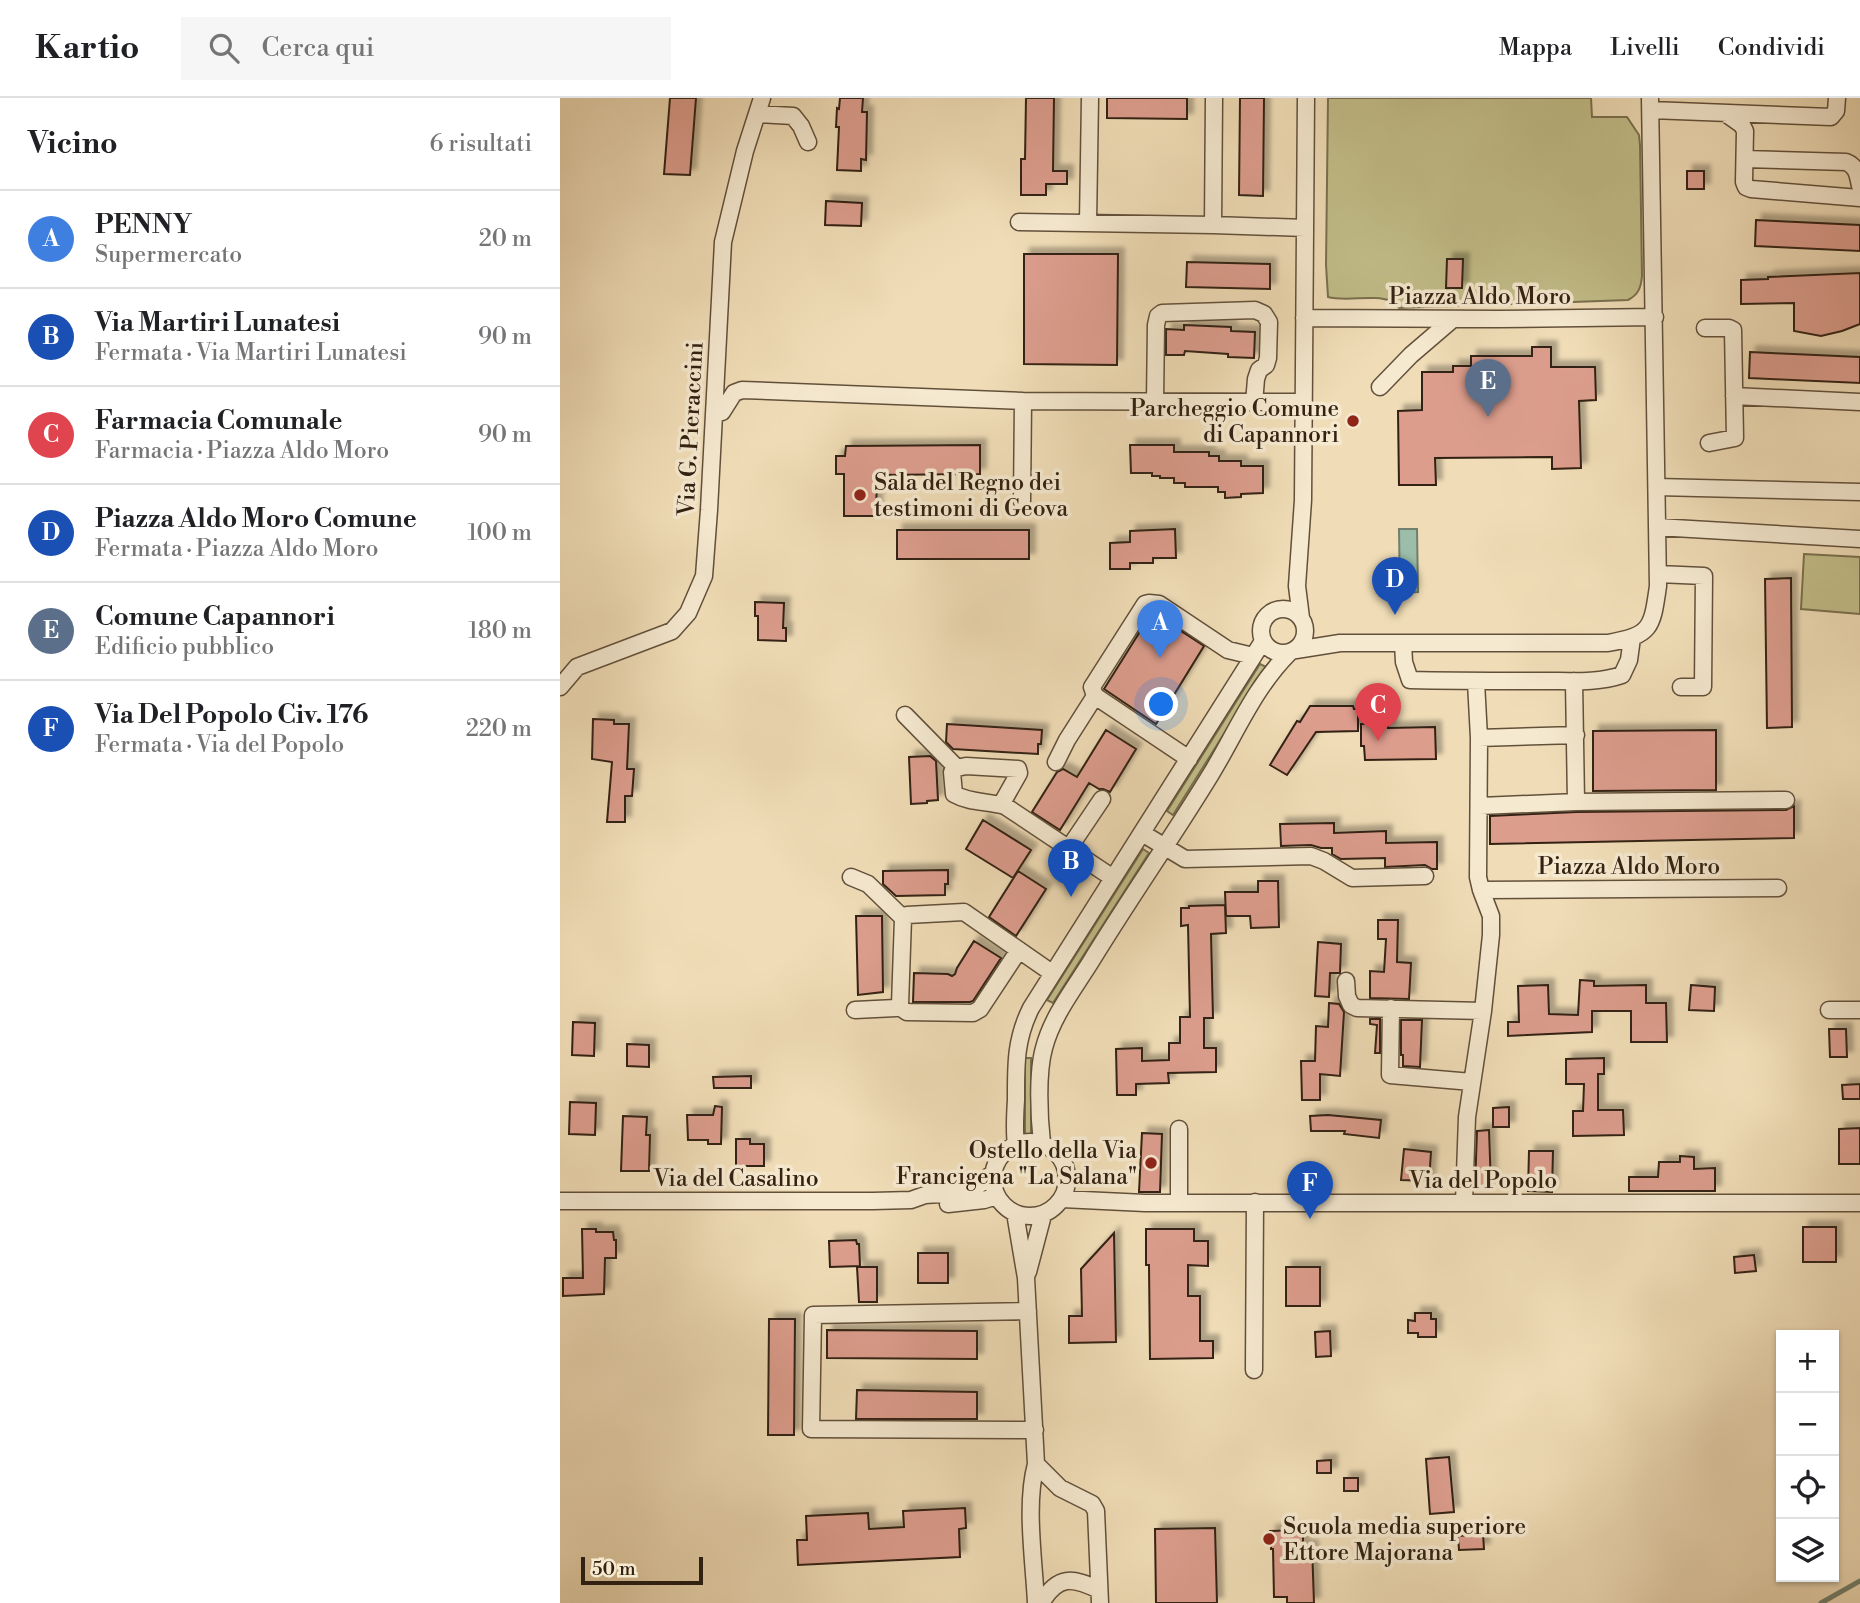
<!DOCTYPE html>
<html lang="it">
<head>
<meta charset="utf-8">
<style>
  :root { --surface:#fff; --page:#f6f6f6; --text:#202124; --muted:#757577; --line:#e0e0e0; --accent:#db2777 }
  body { margin:0; font-family:"Libre Bodoni",serif; background:var(--page); color:var(--text) }
  .controls { position:absolute; right:21px; bottom:21px; display:grid; overflow:hidden; border-radius:0px; box-shadow:0 2px 5px #0004 }
  .controls button { width:63px; height:63px; display:grid; place-items:center; padding:0; border:0; border-bottom:2px solid var(--line); background:var(--surface); color:var(--text); font:35px sans-serif }
  .scale { position:absolute; left:21px; bottom:18px; width:122px; box-sizing:border-box; padding-left:7px; border:4px solid #332112; border-top:0; font-size:19px; line-height:24px; white-space:nowrap; color:#332112; -webkit-text-stroke:5px #f5e9d0; paint-order:stroke }
  .you { position:absolute; left:602px; top:607px; width:24px; height:24px; margin:-18px; border:5px solid #fff; border-radius:50%; background:#1a73e8; box-shadow:0 0 0 10px #1a73e833 }
  .badge { display:grid; place-items:center; width:46px; height:46px; border-radius:50%; background:var(--accent); color:#fff; font-size:23px; font-weight:700 }
  .pin { position:absolute; translate:-50% -58px; filter:drop-shadow(0 2px 4px #0008) }
  .pin::after { content:''; position:absolute; top:37px; width:24px; height:21px; background:inherit; clip-path:polygon(0 0,100% 0,50% 100%) }
  .list { margin:0; padding:0; list-style:none }
  h2 { display:flex; justify-content:space-between; align-items:center; height:91px; margin:0; padding:0 28px; font-size:30px }
  h2 small { font-size:23px; font-weight:400; color:var(--muted) }
  .list li { display:grid; grid-template-columns:46px 1fr auto; gap:21px; align-items:center; box-sizing:border-box; height:98px; padding:0 28px; border-top:2px solid var(--line) }
  .list b { display:block; font-size:26px; white-space:nowrap }
  .list p { margin:0; font-size:23px; white-space:nowrap; color:var(--muted) }
  .list em { font-size:23px; font-style:normal; color:var(--muted) }
  .icon { flex:none; width:38px; height:38px; fill:none; stroke:currentColor; stroke-width:2; stroke-linecap:round; stroke-linejoin:round }
  .map { position:relative; flex:none; width:1300px; height:1505px; overflow:hidden }
  header { display:flex; align-items:center; gap:42px; box-sizing:border-box; height:98px; padding:0 35px; background:var(--surface); border-bottom:2px solid var(--line) }
  header strong { font-size:33px }
  nav { display:flex; gap:38px; margin-inline-start:auto; font-size:24px }
  .search { width:490px; height:63px; background:var(--page); display:flex; align-items:center; gap:18px; box-sizing:border-box; padding:0 24px; border-radius:0px; color:var(--muted); font-size:26px }
  main { display:flex }
  aside { flex:1; background:var(--surface) }
  .map>svg:first-child { display:block }
</style>
</head>
<body>
<header>
<strong>Kartio</strong>
<div class="search"><svg class="icon" aria-label="search" viewBox="0 0 24 24"><circle cx="10" cy="10" r="6"/><path d="M15 15l6 6"/></svg>Cerca qui</div>
<nav><a>Mappa</a><a>Livelli</a><a>Condividi</a></nav>
</header>
<main>
<aside>
<h2>Vicino<small>6 risultati</small></h2>
<ul class="list">
<li><span class="badge" style="background:#3f7fe0">A</span><div><b>PENNY</b><p>Supermercato</p></div><em>20 m</em></li>
<li><span class="badge" style="background:#1a4fb4">B</span><div><b>Via Martiri Lunatesi</b><p>Fermata · Via Martiri Lunatesi</p></div><em>90 m</em></li>
<li><span class="badge" style="background:#e0444e">C</span><div><b>Farmacia Comunale</b><p>Farmacia · Piazza Aldo Moro</p></div><em>90 m</em></li>
<li><span class="badge" style="background:#1a4fb4">D</span><div><b>Piazza Aldo Moro Comune</b><p>Fermata · Piazza Aldo Moro</p></div><em>100 m</em></li>
<li><span class="badge" style="background:#5c6f8a">E</span><div><b>Comune Capannori</b><p>Edificio pubblico</p></div><em>180 m</em></li>
<li><span class="badge" style="background:#1a4fb4">F</span><div><b>Via Del Popolo Civ. 176</b><p>Fermata · Via del Popolo</p></div><em>220 m</em></li>
</ul>
</aside>
<div class="map">
<svg width="1300" height="1505" viewBox="0 0 1300 1505">
  <defs>
    <filter id="shadow"><feDropShadow dx="6" dy="-6" stdDeviation="2" flood-color="#0004"/></filter>
  </defs>
  <rect width="100%" height="100%" fill="#f0ddb7"/>
  <filter id="stains"><feTurbulence type="fractalNoise" baseFrequency=".00286" numOctaves="4"/><feColorMatrix values="0 0 0 0 .2 0 0 0 0 .09 0 0 0 0 .02 0 0 0 .5 -.17"/></filter>
  <radialGradient id="worn" r=".72"><stop offset=".6" stop-color="#630" stop-opacity="0"/><stop offset="1" stop-color="#630" stop-opacity=".3"/></radialGradient>
  <path fill="#c2be89" stroke="#7a704e" stroke-width="2" d="M768 0H1031L1032 19H1067L1079 37 1080 47 1082 178C1081 190 1078 197 1068 202L839 210C836 208 834 205 830 203 815 196 786 204 768 199L766 167Z
    M1244 456 1300 459V516L1241 511Z
    M700 566 706 569 613 717 607 713Z
    M583 751 589 755 493 905 487 902Z
    M465 960H471V1038H465Z"/>
  <path fill="#9bbda9" stroke="#717f6d" stroke-width="2" d="M839 431H857L858 494 840 495Z"/>
  <g fill="none" stroke-linecap="round" stroke-linejoin="round">
    <path stroke="#717f6d" stroke-width="5" d="M1261 1505 1300 1483"/>
  </g>
  <path fill="#dc9d8d" stroke="#332112" stroke-width="2" filter="url(#shadow)" d="M110 0H136L130 77 104 76Z
    M280 0H303L302 14H307L306 62 301 61V73L277 72 279 29H276L277 10 279 11Z
    M466 0H494L493 73H507V86H486V97H461V61H465Z
    M547 0H627V21L547 20Z
    M680 0H704L703 98 679 97Z
    M1127 73H1144V91H1127Z
    M266 103 302 105 301 128 265 127Z
    M1196 122 1300 127V153L1195 148Z
    M464 156H558L557 267 464 266Z
    M887 161H903L902 190H886Z
    M627 164 710 166V191L626 189Z
    M1300 175V226L1282 233 1261 238 1234 233V205L1181 206V182L1208 181V179Z
    M624 227 671 229V233L695 234 694 260 668 259V256L625 253 624 257H606V231L624 232Z
    M972 249H991V269H1035L1036 302 1019 303 1021 370 992 371V359L875 360 876 387H839L838 313 862 312V274H893V268H911V258H972Z
    M1190 254 1300 259V285L1189 280Z
    M420 347V376L317 377 316 418H284V376H276V358H285L286 348Z
    M570 347H614V354H649V358H659V363H681V368H703V395L681 396V399L665 400V394H658V389H625V385H614V380H600V378H592V375H571Z
    M615 431 616 460H593V465H570V471H550V445L570 444V433Z
    M337 432H469V461H337Z
    M1231 480 1232 629 1207 630 1205 481Z
    M195 504 224 505 223 530H226V543L198 542V518H195Z
    M591 516H595L644 548 596 626 544 591Z
    M750 608H793L794 611H798V633L756 634 727 677 710 667 737 623 740 624Z
    M33 621 54 622V626H69L67 671H74L72 698H65V724H47L52 664 32 661Z
    M828 625V630L875 629 876 661 805 662 804 648H801V626Z
    M387 626 482 632 481 646H478V656L393 651 386 644Z
    M546 632 576 651 550 694 543 691H539L529 685 500 732 472 714 497 674 503 671 517 679Z
    M1156 632V692L1033 693V633Z
    M370 658 376 663 378 702 367 703V705L351 706 349 659Z
    M1234 708V740L930 746V718L1016 714 1226 712Z
    M423 722 471 752 453 780 406 751Z
    M774 725V735L826 733V745L877 744V771H872L865 767 825 769V760L781 761 772 756V750H761L751 747 721 748 720 726Z
    M388 772V786H385V797L336 798 323 786V773Z
    M458 773 486 791 456 838 429 819Z
    M698 783H718L719 829 691 830 690 818H666L665 794H698Z
    M665 807 666 835 651 836 653 920H644V950H656V974L608 975 609 985 576 986V997H557L556 951 582 950V963L609 962V945H620V919H630L628 827 621 828V810H629V808Z
    M296 818H322L323 894 298 897Z
    M818 822H838L837 864 851 865 849 901 810 900V873L824 874 826 841H818Z
    M414 843 441 860 413 903 410 904H353L354 875 388 876 392 878 395 876 397 870Z
    M758 844 781 846 780 875H770L769 899 755 898Z
    M1020 882 1034 883V888L1086 887V905H1106L1107 944H1071V913H1032V934L948 938V924H959L958 888 988 887 989 916 1018 917Z
    M1131 887 1155 889 1154 913 1129 912Z
    M769 905 779 906 784 914 780 978 760 976V1002H742L741 963H755L756 928 768 929Z
    M810 921H820V955H815L817 927 810 926Z
    M841 922H862L860 969 843 968V957H841Z
    M13 924 35 925 34 958 12 957Z
    M1269 931H1286L1287 959H1270Z
    M67 946 89 947V969L67 968Z
    M1044 960V976H1038V1012H1063L1064 1037 1013 1038V1013H1023L1024 986H1006V961Z
    M191 978V990H154L153 979Z
    M1300 986V1001H1283L1282 987Z
    M10 1004 36 1005 35 1037 9 1036Z
    M155 1008 162 1009 161 1046H148V1042H128L127 1017H153Z
    M949 1009V1029H933V1010Z
    M768 1017 821 1022 819 1040 784 1036 785 1033H751L750 1018Z
    M63 1018 87 1019 86 1037H90L89 1073H61Z
    M1300 1030V1066H1279V1031Z
    M929 1032 931 1089H915L917 1033Z
    M582 1035 602 1036 600 1094H579Z
    M176 1041H190V1046H204V1068H176Z
    M844 1051 871 1054 869 1083 841 1082Z
    M969 1053H993L992 1094 968 1093Z
    M1120 1058 1134 1059V1071L1155 1070V1093H1069V1079H1098L1099 1064H1120Z
    M1243 1129H1276V1164H1243Z
    M22 1131H36V1134H53L54 1142H56V1160H45L44 1196 3 1198V1180H23Z
    M586 1131H634V1143H648V1168L628 1167V1198H640V1243H653V1260L590 1261 589 1167H586Z
    M554 1135 556 1244 509 1245V1218H522L521 1171Z
    M296 1142 297 1146H299L300 1168 270 1169 269 1143Z
    M358 1155H388V1185H358Z
    M1194 1157 1196 1173 1175 1175 1174 1159Z
    M297 1169H317V1204H299Z
    M726 1169H760V1208H726Z
    M855 1215H871V1221H876V1239H858V1235H848V1222L855 1223Z
    M209 1221H235L234 1337H208Z
    M267 1232 417 1233V1261L267 1260Z
    M770 1233 771 1258 756 1259 755 1234Z
    M297 1292 417 1294V1321H296Z
    M889 1359 894 1414 870 1416 866 1361Z
    M771 1362V1375H757V1363Z
    M784 1380H798V1393H784Z
    M405 1410 406 1430 399 1431 400 1459 238 1467 237 1442H247L246 1418 308 1415 309 1431 344 1429 343 1413Z
    M655 1430 657 1505H596L595 1431Z
    M743 1432V1448H752L754 1505H727V1499H714L713 1451H711L710 1433Z
    M923 1436 924 1451 899 1452 898 1438Z"/>
  <g fill="none" stroke-linecap="round" stroke-linejoin="round">
    <defs>
      <path id="minor" d="M1091 12 1271 19 1276 13 1277 0
        M1165 15 1182 27 1185 33 1184 84 1186 89 1191 91 1300 100
        M197 16 233 18 241 28 248 44
        M1185 61 1286 64C1297 68 1298 78 1300 88
        M459 124 653 127 745 130
        M528 125 530 0
        M653 127 654 0
        M744 220 939 221 1095 219
        M1145 230H1169L1173 232 1175 340 1149 345
        M820 289 851 257 893 221
        M1174 298 1300 304
        M595 304 596 227 598 218 602 215 695 212 704 216 709 224 708 260 706 267 699 272 696 281 694 305
        M154 315 162 314 174 295 182 292 463 303 744 304
        M1097 389 1300 394
        M462 403 463 303
        M1097 429 1300 441
        M1098 476 1144 478 1143 589H1121
        M701 533a22 22 0 1 1 44 0a22 22 0 1 1-44 0Z
        M741 520 737 488 743 402 746 0
        M843 545 844 564 850 582C896 583 941 583 986 583 1011 583 1039 585 1062 577L1069 562 1072 540
        M736 552 780 545H1048C1091 537 1092 531 1098 488L1090 0
        M1014 583 1016 704
        M0 589 17 569 112 533 128 515 144 478 149 412 163 144 185 53 202 0
        M345 617 397 670
        M919 640 1016 637
        M629 661 535 598 532 589 585 506 589 505 599 506 668 552 693 558
        M496 664 507 642 535 598
        M441 707 459 675 458 671 406 668 397 670 392 674 394 696C410 705 427 703 445 708L553 780
        M920 708 1016 704 1226 702
        M582 735 625 761 751 758 764 763 792 780 865 778
        M509 750 542 701
        M291 779 308 786 343 820
        M921 792 1218 790
        M786 883 787 898 791 907 797 910 923 913
        M338 908 347 914 413 915 420 911 459 852
        M831 910 830 977 912 984
        M295 912 336 910 340 907 343 820 347 817 404 814 492 875
        M1269 912H1300
        M619 1031V1105
        M433 1081a37 37 0 1 1 74 0a37 37 0 1 1-74 0Z
        M482 1045C479 1019 477 975 484 950 492 919 513 892 530 865 569 801 612 740 651 676 676 635 694 590 729 555
        M456 1047C454 1032 455 1017 456 1002 456 968 455 942 471 910L703 543
        M502 1101 585 1105H1300
        M0 1103H313L351 1102 365 1097 396 1095 414 1091 434 1074
        M904 1104 907 1019 923 913 931 837V818L921 792 918 779 919 640 916 584
        M388 1106 424 1102 437 1098
        M455 1115 466 1180 476 1366 500 1390 532 1406 536 1413 540 1505
        M468 1174 483 1117
        M468 1213 253 1217 251 1331 475 1332
        M694 1272 695 1104
        M476 1366C465 1407 474 1462 476 1505
        M481 1505C498 1477 512 1479 539 1492"/>
    </defs>
    <use href="#minor" stroke="#62503b" stroke-width="19"/>
    <use href="#minor" stroke="#f5e9d0" stroke-width="16"/>
  </g>
  <g fill="#8f2418" stroke="#f5e9d0" stroke-width="2.5">
    <circle cx="793" cy="323" r="7"/>
    <circle cx="300" cy="397" r="7"/>
    <circle cx="591" cy="1065" r="7"/>
    <circle cx="709" cy="1441" r="7"/>
  </g>
  <g text-anchor="middle" stroke-width="7" stroke-linejoin="round" paint-order="stroke">
    <g font-size="23" fill="#332112" stroke="#f5e9d0">
      <text x="920" y="206">Piazza Aldo Moro</text>
      <text transform="translate(130 331) rotate(-87)" y="8">Via G. Pieraccini</text>
      <text x="1069" y="776">Piazza Aldo Moro</text>
      <text x="176" y="1088">Via del Casalino</text>
      <text x="923" y="1090">Via del Popolo</text>
    </g>
    <g font-size="23" fill="#332112" stroke="#f5e9d0" text-anchor="end">
      <text x="779" y="318">Parcheggio Comune<tspan x="779" dy="26">di Capannori</tspan></text>
      <text x="314" y="392" text-anchor="start">Sala del Regno dei<tspan x="314" dy="26">testimoni di Geova</tspan></text>
      <text x="577" y="1060">Ostello della Via<tspan x="577" dy="26">Francigena "La Salana"</tspan></text>
      <text x="723" y="1436" text-anchor="start">Scuola media superiore<tspan x="723" dy="26">Ettore Majorana</tspan></text>
    </g>
  </g>
  <rect width="100%" height="100%" filter="url(#stains)"/>
  <rect width="100%" height="100%" fill="url(#worn)"/>
</svg>
<div class="controls">
<button>+</button>
<button>−</button>
<button><svg class="icon" aria-label="locate" viewBox="0 0 24 24"><circle cx="12" cy="12" r="6"/><path d="M12 2v4M12 18v4M2 12h4M18 12h4"/></svg></button>
<button><svg class="icon" aria-label="layers" viewBox="0 0 24 24"><path d="M12 4l9 5-9 5-9-5zM3 14l9 5 9-5"/></svg></button>
</div>
<div class="scale">50 m</div>
<div class="you"></div>
<div class="pin badge" style="left:600px;top:560px;background:#3f7fe0">A</div>
<div class="pin badge" style="left:511px;top:799px;background:#1a4fb4">B</div>
<div class="pin badge" style="left:818px;top:643px;background:#e0444e">C</div>
<div class="pin badge" style="left:835px;top:517px;background:#1a4fb4">D</div>
<div class="pin badge" style="left:928px;top:319px;background:#5c6f8a">E</div>
<div class="pin badge" style="left:750px;top:1121px;background:#1a4fb4">F</div>
</div>
</main>
</body>
</html>
